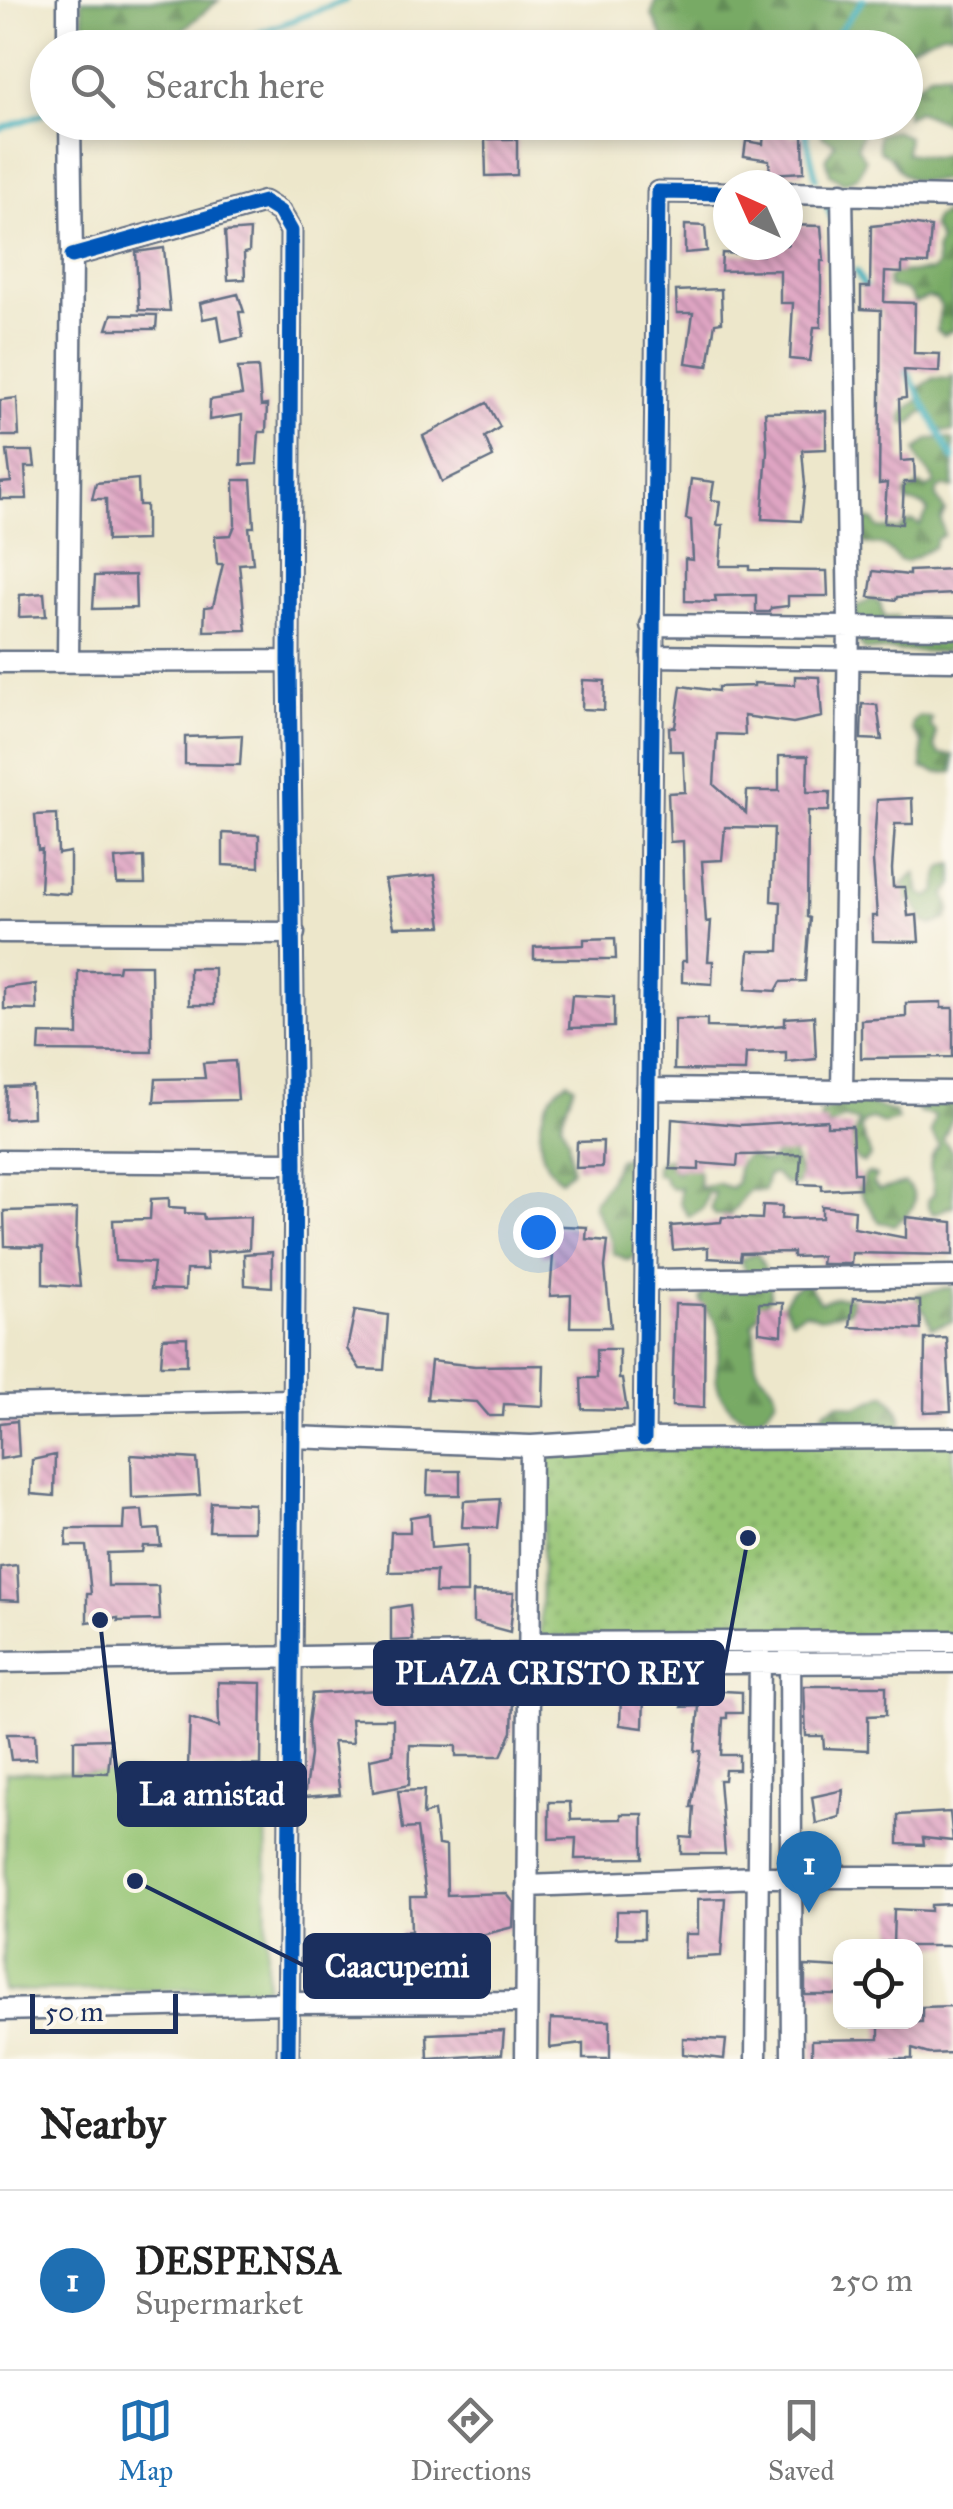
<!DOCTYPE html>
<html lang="en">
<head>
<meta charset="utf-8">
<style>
  :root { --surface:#fff; --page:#f6f6f6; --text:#222; --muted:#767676; --line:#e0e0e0; --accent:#1f6fb2 }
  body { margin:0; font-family:"IM FELL Great Primer",serif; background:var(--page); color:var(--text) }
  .controls { position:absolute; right:30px; bottom:30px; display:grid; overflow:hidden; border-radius:20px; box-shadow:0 5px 15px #0003 }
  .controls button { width:90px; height:90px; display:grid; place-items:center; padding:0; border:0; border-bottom:2px solid var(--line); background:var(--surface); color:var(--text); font:50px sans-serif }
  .compass { position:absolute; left:713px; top:170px; width:90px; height:90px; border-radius:50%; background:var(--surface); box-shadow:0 5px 15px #0003; rotate:315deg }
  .scale { position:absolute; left:30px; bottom:25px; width:148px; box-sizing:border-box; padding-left:10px; border:5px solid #1b2f5e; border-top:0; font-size:28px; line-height:35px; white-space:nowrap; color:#1b2f5e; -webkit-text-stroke:8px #fbf7ec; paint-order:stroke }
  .you { position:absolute; left:538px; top:1232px; width:35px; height:35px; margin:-25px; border:8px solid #fff; border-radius:50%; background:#1a73e8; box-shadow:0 0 0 15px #1a73e833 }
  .badge { display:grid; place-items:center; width:65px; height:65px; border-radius:50%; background:var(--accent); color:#fff; font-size:32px; font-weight:700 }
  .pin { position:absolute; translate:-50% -82px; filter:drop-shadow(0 2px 5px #0008) }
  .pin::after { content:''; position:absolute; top:52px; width:35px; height:30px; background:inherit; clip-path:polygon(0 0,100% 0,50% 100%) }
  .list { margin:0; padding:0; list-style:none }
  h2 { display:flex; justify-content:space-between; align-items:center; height:130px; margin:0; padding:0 40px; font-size:42px }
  h2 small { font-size:32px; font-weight:400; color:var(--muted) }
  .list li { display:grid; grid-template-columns:65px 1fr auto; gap:30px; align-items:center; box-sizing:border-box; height:180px; padding:0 40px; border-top:2px solid var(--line) }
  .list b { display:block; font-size:38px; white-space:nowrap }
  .list p { margin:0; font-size:32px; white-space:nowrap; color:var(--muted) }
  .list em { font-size:32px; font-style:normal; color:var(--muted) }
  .icon { flex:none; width:55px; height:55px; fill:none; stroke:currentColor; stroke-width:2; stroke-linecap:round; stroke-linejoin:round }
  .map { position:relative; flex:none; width:953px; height:2059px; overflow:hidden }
  .search { position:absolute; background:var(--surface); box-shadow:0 5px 15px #0003; left:30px; right:30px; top:30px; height:110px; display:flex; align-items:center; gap:25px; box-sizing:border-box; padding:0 35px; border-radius:55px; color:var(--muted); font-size:38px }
  .sheet { height:310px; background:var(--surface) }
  nav { display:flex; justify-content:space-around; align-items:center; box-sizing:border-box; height:140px; border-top:2px solid var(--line); background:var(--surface); font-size:28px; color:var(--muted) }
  nav a { display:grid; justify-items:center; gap:5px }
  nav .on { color:var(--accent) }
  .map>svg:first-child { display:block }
</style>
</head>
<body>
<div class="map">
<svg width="953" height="2059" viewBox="0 0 953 2059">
  <defs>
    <pattern id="forest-firs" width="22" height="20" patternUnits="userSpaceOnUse" patternTransform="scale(2.5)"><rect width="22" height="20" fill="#78aa65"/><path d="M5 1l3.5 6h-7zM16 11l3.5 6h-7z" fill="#628b56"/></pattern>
    <pattern id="park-dots" width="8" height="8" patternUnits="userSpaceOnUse" patternTransform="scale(2.5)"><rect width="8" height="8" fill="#95c473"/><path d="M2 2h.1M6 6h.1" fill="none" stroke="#79a062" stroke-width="1.8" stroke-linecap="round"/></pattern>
    <pattern id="building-back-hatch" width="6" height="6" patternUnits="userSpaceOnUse" patternTransform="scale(2.5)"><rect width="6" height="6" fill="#dfa5c3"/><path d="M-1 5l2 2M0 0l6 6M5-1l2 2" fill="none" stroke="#b487a2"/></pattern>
  </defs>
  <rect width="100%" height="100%" fill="#fbf7ec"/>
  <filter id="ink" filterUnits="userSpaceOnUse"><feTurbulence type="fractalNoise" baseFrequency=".01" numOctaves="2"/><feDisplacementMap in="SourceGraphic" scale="20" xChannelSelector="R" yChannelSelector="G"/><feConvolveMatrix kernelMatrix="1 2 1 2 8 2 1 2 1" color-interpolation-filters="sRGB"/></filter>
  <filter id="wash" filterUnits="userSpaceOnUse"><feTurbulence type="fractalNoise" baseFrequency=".0048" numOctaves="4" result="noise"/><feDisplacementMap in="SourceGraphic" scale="40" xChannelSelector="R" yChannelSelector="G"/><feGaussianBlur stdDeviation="2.25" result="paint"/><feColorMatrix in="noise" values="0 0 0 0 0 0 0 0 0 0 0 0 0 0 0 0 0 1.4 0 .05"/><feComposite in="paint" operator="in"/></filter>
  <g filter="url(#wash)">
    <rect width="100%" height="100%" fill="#ede7cb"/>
    <path fill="#95c473" stroke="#587a68" stroke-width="2.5" d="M6 1772 266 1773 267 1988 3 1991Z"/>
    <path fill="url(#forest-firs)" stroke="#4a6c62" stroke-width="2.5" d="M81 0H219L162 47 106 48 94 38 84 24Z
      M655 0H953V33H942L906 49 668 47 652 15Z
      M949 72 947 81 953 78V126L918 111 906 117V93L930 74Z
      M821 123H873L864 130 857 146 865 160 858 176 844 183 830 174 826 158 835 143 822 136Z
      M893 130 908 137 906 153 933 157 953 153V180C938 179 916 186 903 174 891 164 899 161 879 151L878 135Z
      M951 209 953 226 947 237 953 253V330L943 335 937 330 941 306 936 299 928 297 915 303C905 286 907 292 889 287L888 279 894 273 932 271 937 265 936 248 940 241 932 226 935 218Z
      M953 373V431C939 434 935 425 929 414L922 412 911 423 904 424 902 416 906 409 919 400V388L934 378 950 379Z
      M945 438 953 440V488L944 486 937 490V498L945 511 941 519 944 535 937 539 934 547 906 562 899 560C874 533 881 553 858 540L856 532 866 519 874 521 878 528 900 530 905 523 913 521 920 525 928 511 923 505 907 502 905 493 920 485 927 488 935 484C931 470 917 466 916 450L929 439Z
      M872 599 880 603 885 618 897 616 903 622 948 635 949 644 945 652 864 650C855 640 853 619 858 606Z
      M919 716 932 718 930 726 936 731 934 747 939 754 953 755V772L937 773 922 768V743L912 730 913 722Z
      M953 864V885L945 895 950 910 947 919 932 925 924 922 914 901H906L897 889 916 873 920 893 928 897 936 892C939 878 935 866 953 864Z
      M568 1081 574 1085 561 1123 568 1138 572 1170 561 1180C529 1158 535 1099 568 1081Z
      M953 1098V1117L943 1140 953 1152V1206L933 1214 928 1208V1200L934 1194C934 1175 923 1163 939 1146L931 1132 935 1116 920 1113 915 1107 917 1099Z
      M845 1101 863 1102 895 1112 898 1120 883 1124 872 1119 865 1121 860 1128 871 1156 864 1163C843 1157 853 1136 859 1122L844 1118 830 1126 821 1121V1113Z
      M791 1150 800 1173 799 1184 786 1185 775 1174 768 1175 764 1191 749 1190 730 1215H715L711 1208 715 1192 708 1193 703 1208 689 1217 680 1203V1187L672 1189 666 1184 664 1177 656 1174V1166L662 1160 670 1158 671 1169 677 1172 684 1167 699 1170 700 1188 717 1183 731 1188 737 1182C737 1168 737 1162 749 1155L762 1162 771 1161 777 1151Z
      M633 1155C654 1177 640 1189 629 1214L639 1237 640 1253 628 1260 613 1253C612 1230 599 1225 593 1203L608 1182 618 1159Z
      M868 1173 876 1176 873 1183 879 1190 905 1183C924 1200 911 1214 894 1225L879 1222 857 1188 863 1184 862 1179Z
      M757 1252 771 1281 770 1297 752 1324C759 1339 752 1350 756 1364 759 1379 774 1378 776 1398 770 1409 759 1422 746 1418 738 1416 732 1410 727 1404 706 1378 723 1358 719 1330 716 1315 702 1312 700 1298L706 1290 720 1292 738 1289 747 1275 740 1260Z
      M806 1282 820 1302 836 1297 853 1298 850 1310 820 1318 805 1312 791 1319 783 1303 791 1291Z
      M952 1287 953 1321 932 1328 926 1313 915 1302 919 1294Z
      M886 1394C901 1409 904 1419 901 1439L855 1435 848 1421 833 1429 818 1424 825 1410 840 1403 856 1407Z"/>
    <path fill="url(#park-dots)" stroke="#587a68" stroke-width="2.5" d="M546 1440H953V1637H540Z"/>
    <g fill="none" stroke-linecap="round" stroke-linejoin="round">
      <path stroke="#3eaebb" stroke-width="6" d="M220 48 346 0
        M826 48 863 0
        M803 122 816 178
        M0 129 48 112
        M824 199 833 221
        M856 271 868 293
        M905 367 953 459"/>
    </g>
    <g id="blocks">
      <path fill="url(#building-back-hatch)" d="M765 122H791L789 136 803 135 804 172 770 174 769 160 744 156 746 141 763 144Z
        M485 139H517V175L486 176Z
        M902 223 931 227 928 264 902 263V273L885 272 884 302 915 303 914 353 940 354 939 372 904 370 906 398 899 399 901 461 914 460 915 482H904L902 524 884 523 887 483 879 484 881 310 861 309V287H870L871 226Z
        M685 225 705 226 707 251 685 253Z
        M788 225 821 226 824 261H821V327H814L810 361 790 359 793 303H780V270L721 271 722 253 763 255V245H788Z
        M250 230 249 252 244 253 245 279 228 280 225 232Z
        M164 248 170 311 139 310 136 252Z
        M721 289 722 322 715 323 708 366 686 363 693 313H677L676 291Z
        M238 294 244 312H239L243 337 222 342 218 316 203 319 200 303Z
        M112 314 157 315 156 329H107Z
        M258 367 261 406 267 405 266 432H259L257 464 241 465 242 415 209 420 210 400 242 395 238 368Z
        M17 398 19 436H0V400Z
        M487 403 500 427 485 437 493 457 442 482 423 436Z
        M826 411V449L802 450 805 485 801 521 762 519 767 451 765 412Z
        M7 451H33L35 467H25L27 499H0V483L11 482Z
        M138 479 139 505H146V540L107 541 106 499H92L96 483Z
        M691 479 714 482 711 500 720 501 717 525H723L720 566H750V570L827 571 828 596H788V606L771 608 770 612H756V595L715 596 716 602 685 601V559L693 560 691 520 686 519Z
        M234 480H251L254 527H249L253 563 239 564 246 630 204 631 205 607 213 606 223 564H217L215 536 231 535 235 525Z
        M953 569V594L897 597 896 600 869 597 873 571 909 575V571Z
        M135 575 136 608 93 609 95 576Z
        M44 593 46 616 19 617 20 595Z
        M795 676 819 677 822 717 793 723 744 716 745 735 717 734 714 785 746 813 747 791H779V756H808L807 792H830L829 811H808L807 917 810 918 805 981 781 982 776 991 746 989 749 951H779L781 902 771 901 774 828 725 827 722 860 702 861 706 922 711 921 708 961H713L712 984 682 982V961H686L683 841 670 842 668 793 685 792 683 751H670L669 727H675L681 686 718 691V687L754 686V683L795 685Z
        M583 680 605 681 604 710 582 709Z
        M862 704 877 705 882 740 861 739Z
        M242 735 240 765 185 764V737Z
        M912 798 913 824H895L892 869 893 887H905L908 916 917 915 919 942 873 941 872 916H877L873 861 877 800Z
        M57 814 58 854 70 852V894L40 892 42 849 38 850 35 815Z
        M223 833 259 835V867L223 865Z
        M144 857 145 884H117L115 859Z
        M435 875 442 926 394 927 385 880Z
        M615 938 616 959H534V947L584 945V939Z
        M119 965H151L152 1052 39 1051 40 1034 78 1035V971H118Z
        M189 968H214V1005H189Z
        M36 984 37 1010 4 1009V988Z
        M572 995 614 997V1027L569 1028Z
        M941 1002V1008H953V1057L861 1058V1020L906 1017V1003Z
        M814 1016 816 1059 786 1062V1052L746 1053 745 1071 674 1070 675 1019H707V1027L749 1028 785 1025V1018Z
        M235 1061 238 1100 154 1102 156 1079 205 1078 203 1063Z
        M32 1086 33 1117 5 1119 6 1087Z
        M672 1119 740 1125 827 1120V1126H852L854 1173H860V1188L822 1190V1185L799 1184 801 1154 738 1155 737 1166 699 1163V1170L670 1169Z
        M603 1141 602 1167 576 1168 577 1142Z
        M169 1198V1207L185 1208V1213L203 1214 204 1219 250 1217 249 1249 206 1253 207 1270H186L185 1290 151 1289 154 1263 115 1261 113 1220 150 1219 151 1199Z
        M763 1205 782 1206 781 1219 822 1218V1206L855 1210 854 1228 906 1238V1217L953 1222V1255L852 1253 851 1264H821L822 1256 793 1257V1252L741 1253 740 1260 708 1258V1247L673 1250 671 1226 721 1222 722 1217 762 1219Z
        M77 1209 76 1249 80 1287 43 1284V1247L5 1246 4 1211Z
        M539 1225 587 1227 586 1239 608 1241 605 1267 611 1327H570L571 1295 550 1296 553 1255H541Z
        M272 1252V1287L245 1285 244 1254Z
        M853 1298 920 1301 921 1330 850 1327Z
        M759 1303H783L782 1335 759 1332Z
        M675 1304 705 1305 704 1408 672 1406Z
        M355 1310 388 1315 384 1370 360 1369 347 1349Z
        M187 1337V1365H161L163 1338Z
        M947 1338 951 1411 924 1412 925 1339Z
        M597 1349H619V1379H622L627 1410 582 1409 581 1378H597Z
        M431 1361 475 1366 544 1365 543 1406 504 1404 503 1416H489L477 1402 427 1399Z
        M17 1421 19 1456 0 1459V1423Z
        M55 1455 54 1496 31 1494 32 1460Z
        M131 1455 197 1459 200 1495 132 1498Z
        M428 1471H460V1495H427Z
        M500 1499 497 1528 462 1527 464 1501Z
        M211 1502 254 1504V1531H209Z
        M142 1510 144 1530 159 1529 161 1546H143L142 1552 107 1553 108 1586H158L160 1620 118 1621V1618L87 1622V1594H91L86 1546H66L67 1529H123L124 1511Z
        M429 1514 431 1548 467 1545V1593H435L436 1571 389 1572 391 1532H410V1517Z
        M17 1565 19 1601 0 1600V1567Z
        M473 1592 514 1593 510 1632 473 1622Z
        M410 1605 413 1640 391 1641V1608Z
        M514 1668 512 1732 501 1756H456V1746L410 1745 409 1785 373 1792 370 1759 393 1754V1719H351L353 1743 333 1742 340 1794 304 1797 310 1755 308 1723 312 1694 413 1688 456 1679V1676Z
        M218 1682 262 1683 261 1765 188 1766 190 1718 219 1727Z
        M804 1686H886V1715L868 1716V1750L824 1748 823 1736H806Z
        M685 1689 742 1692V1713H727V1718H723L721 1755H739V1770H725L724 1780H719L725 1854H681V1837L692 1838 694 1807H691L701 1751H695L699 1706 682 1707Z
        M621 1695 644 1696 643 1728 620 1725Z
        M7 1734H35L36 1759 11 1760Z
        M111 1739 108 1773 74 1772V1740Z
        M424 1790 423 1815 434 1811 438 1845 446 1846 447 1895 506 1893 514 1903 513 1927 451 1943 427 1961 424 1974 400 1972 401 1932 411 1931 410 1897H426L417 1828 403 1829 398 1791Z
        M843 1790 840 1817 816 1824 812 1797Z
        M549 1802H570L571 1820 621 1819V1814H643V1858L575 1859 576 1838 549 1839Z
        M950 1812 953 1841 923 1838 924 1845 898 1844V1815Z
        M725 1898 721 1956 684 1958 685 1934H698V1899Z
        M952 1904 951 1946H893L894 1909 931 1911V1905Z
        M617 1911H644V1938H616Z
        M805 1966 840 1968V1995H805Z
        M953 2006V2053L929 2054 912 2049V2059H812V2040L879 2039V2022H922V2007Z
        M551 2019 610 2021V2059H583V2044L550 2048Z
        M504 2031 502 2054 428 2059 427 2034Z
        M683 2038 726 2040 724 2059 683 2054Z"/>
    </g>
  </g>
  <g filter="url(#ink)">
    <use href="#blocks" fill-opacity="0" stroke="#646f84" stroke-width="2.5"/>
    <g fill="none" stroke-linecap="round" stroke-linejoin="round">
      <defs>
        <path id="street" d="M68 0V48
          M788 193 953 197
          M72 256 264 202 280 212 291 231 289 661 295 1163 288 2059
          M651 625 953 628
          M652 656 953 660
          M68 660 72 256 70 122
          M0 662 289 661
          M0 932 294 933
          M647 1089 953 1092
          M842 1090 849 625 842 193
          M0 1161 295 1163
          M646 1280 953 1276
          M0 1406 292 1400
          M293 1437 531 1446 644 1439 953 1438
          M644 1439 658 192 728 193
          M532 1643 953 1641
          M790 1651 792 2059
          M0 1662 532 1653
          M531 1664 953 1662
          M527 1886 758 1877H953
          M0 2010 288 2003 525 2002
          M526 2059 531 1446
          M756 2059 760 1654"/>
      </defs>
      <use href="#street" stroke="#646f84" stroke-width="25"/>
      <use href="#street" stroke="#fff" stroke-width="20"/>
      <defs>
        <path id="cycleway" d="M72 256 264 202 280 212 291 231 289 661 295 1163 288 2059
          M644 1439 658 192 728 193"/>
      </defs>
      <use href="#cycleway" stroke="#fbf7ec" stroke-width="21"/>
      <use href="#cycleway" stroke="#0057b8" stroke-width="15"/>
    </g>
  </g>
  <path fill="none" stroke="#1b2f5e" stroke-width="4" d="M748 1538L723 1673M100 1620L119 1794M135 1881L305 1966"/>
  <g fill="#1b2f5e" stroke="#fbf7ec" stroke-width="4">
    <circle cx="748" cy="1538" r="10"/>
    <circle cx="100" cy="1620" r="10"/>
    <circle cx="135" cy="1881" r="10"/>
  </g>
  <g fill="#1b2f5e" stroke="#1b2f5e" stroke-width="4">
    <rect x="375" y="1642" width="348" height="62" rx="10"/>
    <rect x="119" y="1763" width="186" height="62" rx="10"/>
    <rect x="305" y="1935" width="184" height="62" rx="10"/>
  </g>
  <g font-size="32" text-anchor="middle" font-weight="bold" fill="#fff">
    <text x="549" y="1684">PLAZA CRISTO REY</text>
    <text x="212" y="1805">La amistad</text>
    <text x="397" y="1977">Caacupemi</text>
  </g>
</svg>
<div class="controls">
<button><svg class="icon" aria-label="locate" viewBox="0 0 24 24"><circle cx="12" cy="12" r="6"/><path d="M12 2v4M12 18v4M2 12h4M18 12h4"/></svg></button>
</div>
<svg class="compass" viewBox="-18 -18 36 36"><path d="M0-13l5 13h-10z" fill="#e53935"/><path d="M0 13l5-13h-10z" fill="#767676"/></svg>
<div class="scale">50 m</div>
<div class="you"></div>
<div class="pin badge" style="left:809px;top:1913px">1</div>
<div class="search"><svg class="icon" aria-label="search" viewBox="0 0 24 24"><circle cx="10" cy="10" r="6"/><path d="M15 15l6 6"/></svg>Search here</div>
</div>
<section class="sheet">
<h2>Nearby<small></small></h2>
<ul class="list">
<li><span class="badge">1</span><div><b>DESPENSA</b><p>Supermarket</p></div><em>250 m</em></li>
</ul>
</section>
<nav>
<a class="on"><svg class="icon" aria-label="map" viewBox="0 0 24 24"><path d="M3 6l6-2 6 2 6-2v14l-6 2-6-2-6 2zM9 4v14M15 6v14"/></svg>Map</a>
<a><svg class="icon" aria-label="directions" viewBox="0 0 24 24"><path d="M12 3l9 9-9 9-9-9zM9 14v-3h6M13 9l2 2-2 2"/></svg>Directions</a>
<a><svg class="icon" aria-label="saved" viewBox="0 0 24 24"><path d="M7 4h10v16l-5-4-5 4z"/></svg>Saved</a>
</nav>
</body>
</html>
